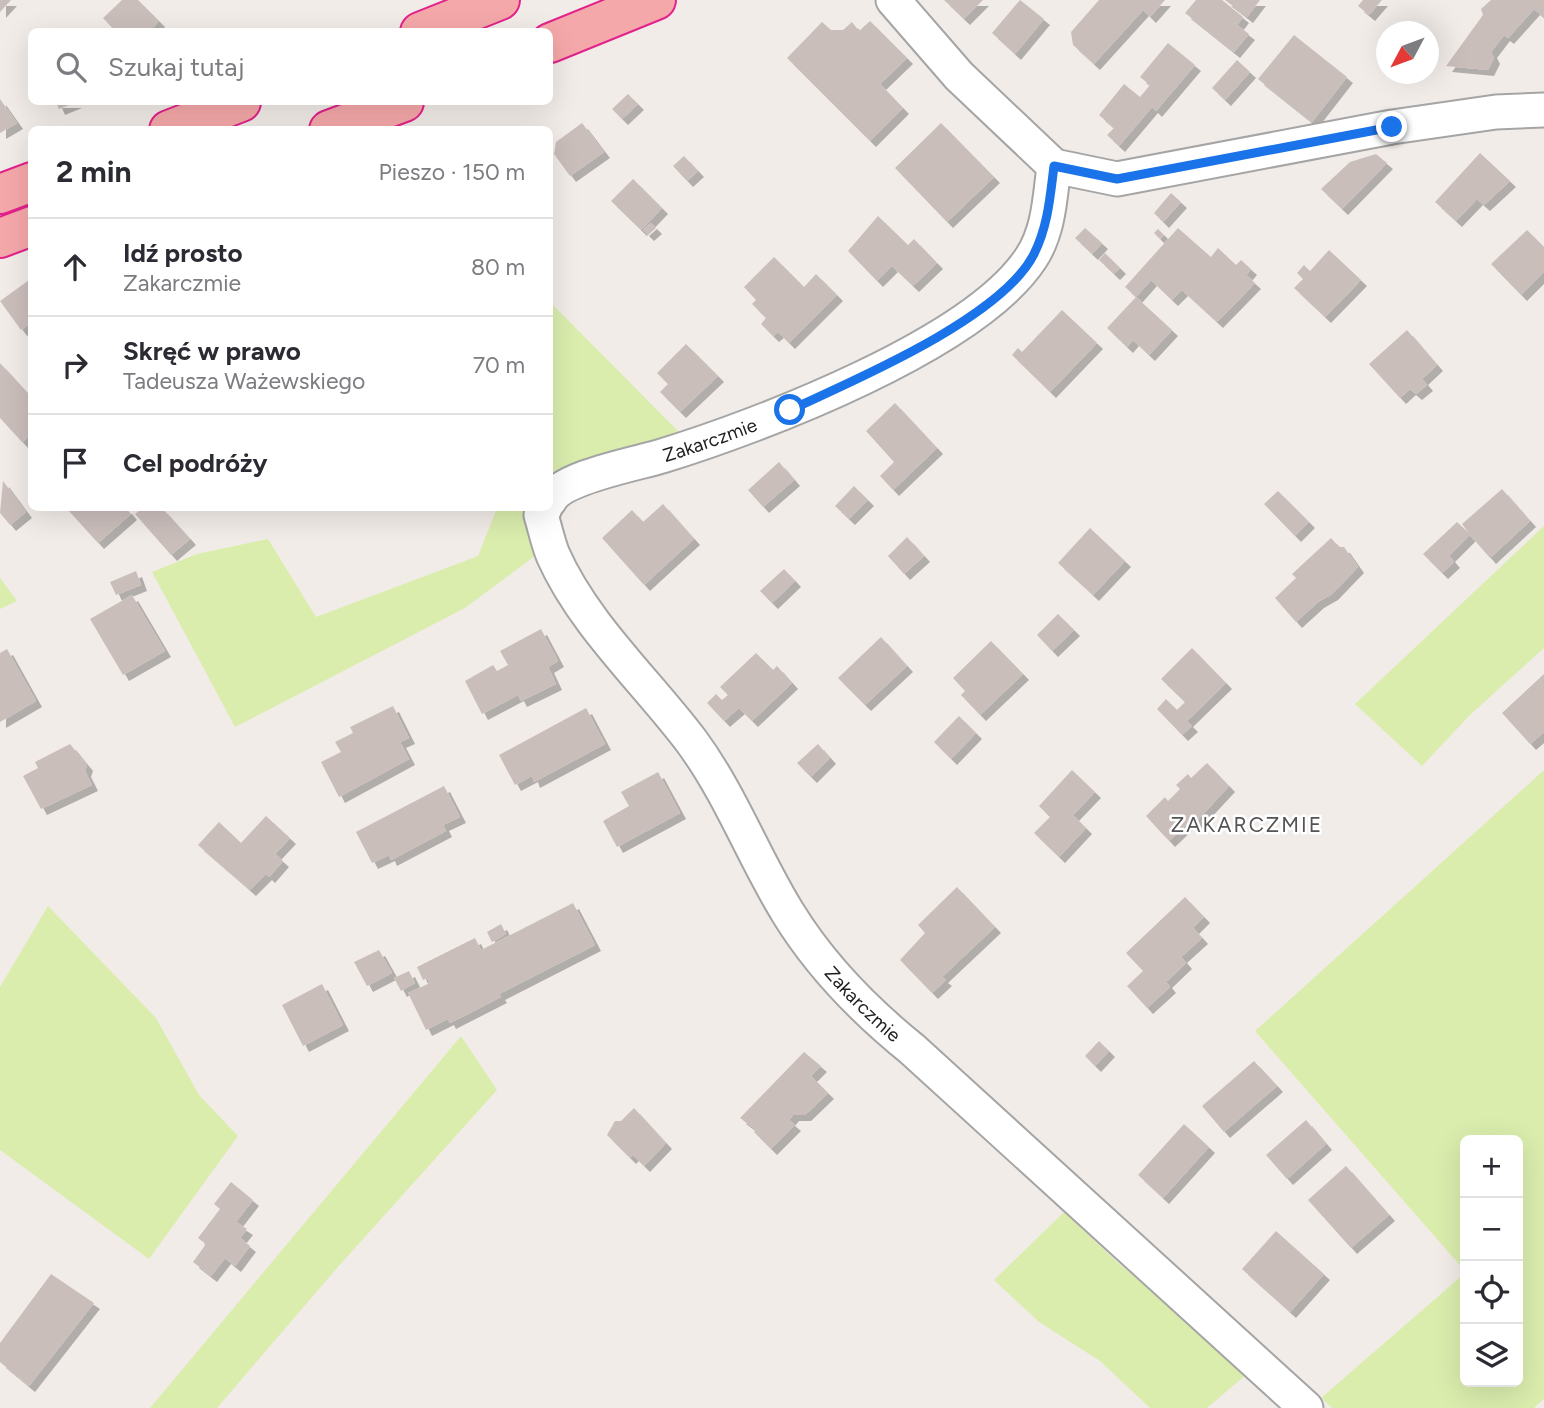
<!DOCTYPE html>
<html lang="pl">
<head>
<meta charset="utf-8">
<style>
  :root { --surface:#fff; --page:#f7f7f7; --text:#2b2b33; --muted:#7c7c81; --line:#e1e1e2 }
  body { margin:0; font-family:Figtree,sans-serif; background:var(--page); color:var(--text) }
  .controls { position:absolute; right:21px; bottom:21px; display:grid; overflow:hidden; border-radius:10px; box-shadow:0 7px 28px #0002 }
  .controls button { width:63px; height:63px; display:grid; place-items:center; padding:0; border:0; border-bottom:2px solid var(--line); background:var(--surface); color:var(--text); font:35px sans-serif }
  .compass { position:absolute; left:1376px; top:21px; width:63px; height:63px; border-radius:50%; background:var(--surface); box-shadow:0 7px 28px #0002; rotate:229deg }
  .stop { position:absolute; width:21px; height:21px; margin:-16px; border:5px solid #1a73e8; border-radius:50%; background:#fff }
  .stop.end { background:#1a73e8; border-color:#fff; box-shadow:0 2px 7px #0008 }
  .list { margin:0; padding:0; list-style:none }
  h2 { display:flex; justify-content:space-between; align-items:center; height:91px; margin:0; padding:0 28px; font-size:30px }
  h2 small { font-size:23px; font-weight:400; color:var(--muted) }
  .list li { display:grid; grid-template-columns:46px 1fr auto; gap:21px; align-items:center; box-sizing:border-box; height:98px; padding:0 28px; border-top:2px solid var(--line) }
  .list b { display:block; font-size:26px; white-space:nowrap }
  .list p { margin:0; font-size:23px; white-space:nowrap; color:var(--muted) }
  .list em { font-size:23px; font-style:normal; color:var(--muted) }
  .icon { flex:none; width:38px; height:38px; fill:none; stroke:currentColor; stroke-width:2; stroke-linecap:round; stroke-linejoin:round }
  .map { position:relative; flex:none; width:1544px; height:1408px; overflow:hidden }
  .search { position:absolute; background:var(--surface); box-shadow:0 7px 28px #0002; left:28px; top:28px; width:525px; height:77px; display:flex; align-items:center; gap:18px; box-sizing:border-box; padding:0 24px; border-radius:10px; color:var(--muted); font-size:26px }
  .panel { position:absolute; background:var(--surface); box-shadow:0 7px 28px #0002; left:28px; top:126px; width:525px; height:385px; border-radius:10px }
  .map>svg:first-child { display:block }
</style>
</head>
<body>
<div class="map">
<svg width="1544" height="1408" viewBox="0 0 1544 1408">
  <defs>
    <filter id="shadow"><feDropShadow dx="6" dy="6" stdDeviation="0" flood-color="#0004"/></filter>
  </defs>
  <rect width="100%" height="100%" fill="#f2ece8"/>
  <path fill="#daedad" d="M550 302 681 434 550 489Z
    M497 508H539L543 550 465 608 235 727 152 572 197 554 268 539 316 617 478 556Z
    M1544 526V648L1470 715 1422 766 1355 704Z
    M0 578 17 601 0 609Z
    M1544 770V1399L1534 1408H1332L1321 1398 1465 1273V1382H1518V1140H1465V1271L1255 1031Z
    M48 906 156 1018 199 1095 238 1136 149 1259 0 1150V987Z
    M461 1036 497 1090 337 1268 217 1408H150Z
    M1064 1212 1117 1262 1248 1373 1207 1408H1150L1100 1361 1039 1322 994 1280Z"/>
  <path fill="#cabebb" filter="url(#shadow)" d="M0 0H11L0 12Z
    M122 0H138L159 21 149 32H116L103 18Z
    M944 0H983L964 19Z
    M1020 0 1044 19 1015 54 992 33Z
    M1099 0H1165L1150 17 1143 10 1094 64 1073 45 1071 32Z
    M1196 0H1222L1243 17 1237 25 1249 34 1234 52 1185 13Z
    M1225 0H1260L1247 17Z
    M1363 0H1382L1369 15 1358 6Z
    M1491 0H1544V17L1534 9 1508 38 1504 35 1491 52 1494 58 1488 70 1446 66 1483 15 1481 9Z
    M870 21 907 58 880 84 903 108 870 141 787 58 822 22 831 30H843L852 22 859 31Z
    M1294 35 1347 77 1312 122 1258 79Z
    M1168 43 1195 65 1156 111 1152 107 1119 146 1107 135 1114 128 1099 115 1124 84 1140 97 1150 85 1140 77Z
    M1237 60 1250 72 1225 100 1212 88Z
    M628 94 638 104 622 119 612 109Z
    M0 99 17 123 0 133Z
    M56 102H76L59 109Z
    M582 123 604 152 570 176 554 154 556 142Z
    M941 123 994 177 947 222 895 168Z
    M1480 153 1510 181 1484 205 1477 199 1456 221 1435 202Z
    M1376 154 1387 163 1342 209 1321 189 1350 162Z
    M684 156 698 171 687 181 673 166Z
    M633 179 662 208 641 230 611 201Z
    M1171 193 1181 202 1163 222 1154 213Z
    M878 216 908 245 914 239 937 263 913 286 892 266 877 281 848 251Z
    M651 223 656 228 648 235 643 230Z
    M1085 228 1102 243 1092 254 1075 238Z
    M1178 228 1211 257 1218 248 1236 265 1241 260 1251 269 1246 275 1255 283 1217 322 1182 290 1172 300 1151 280 1136 297 1125 287Z
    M1158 229 1164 235 1160 239 1154 233Z
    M1527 230 1544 247V272L1521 295 1491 264Z
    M1329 250 1361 280 1325 317 1294 288 1303 279 1297 273 1304 265 1310 271Z
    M1105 253 1120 268 1114 274 1099 260Z
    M774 257 804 287 816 274 837 295 789 343 778 332 773 336 761 324 766 318 752 304 756 300 744 287Z
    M32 278V322L21 330 0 301Z
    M1136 297 1172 330 1149 355 1133 340 1127 347 1107 328Z
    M1062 310 1097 343 1050 392 1012 355 1018 348 1022 352Z
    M1407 330 1437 365 1422 379 1427 385 1416 394 1410 389 1400 398 1369 364Z
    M686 344 718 376 680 412 660 392 668 384 657 373Z
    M0 363 32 398V434L22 442 0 418Z
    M895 403 937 448 893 490 880 476 894 462 866 431Z
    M779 462 794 480 763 507 748 490Z
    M3 481 26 512 10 525 0 513Z
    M854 486 868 500 849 519 835 506Z
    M1502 489 1530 521 1490 558 1470 535 1449 556 1454 562 1442 573 1423 554 1457 522 1468 532 1462 524Z
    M1278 491 1309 522 1295 536 1264 504Z
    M663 504 694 539 644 585 602 538 632 510 643 522Z
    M70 508H126L131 514 98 543 68 510Z
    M143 508H162L190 539 171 555 135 514Z
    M1090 528 1125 561 1093 595 1058 563Z
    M907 537 924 556 904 574 888 556Z
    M1331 538 1339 547H1344L1358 567 1332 594 1318 602 1296 622 1275 598 1296 578 1292 574Z
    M784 569 795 581 772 603 760 591Z
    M136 571 141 585 116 595 110 582Z
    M132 595 165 651 123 675 90 619Z
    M1058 614 1074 630 1052 651 1037 635Z
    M541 629 558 661 548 667 556 684 521 701 518 695 482 714 465 681 493 665 497 671 508 665 500 651Z
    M881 637 907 666 865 705 838 678Z
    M991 641 1023 674 980 715 961 695 965 691 953 678Z
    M1192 648 1226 683 1187 721 1192 726 1182 735 1157 709 1166 699 1177 710 1185 702 1161 679Z
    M7 649 36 701 0 722V653Z
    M756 653 773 670 777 666 792 683 752 721 739 708 724 721 707 703 716 694 722 700 728 695 720 687Z
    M1544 674V732L1530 744 1502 713Z
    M393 706 409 738 400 742 409 759 339 797 321 762 341 752 335 742 353 733 350 727Z
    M586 708 605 744 534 782 532 776 515 785 499 755Z
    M959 716 976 733 951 759 934 742Z
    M70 744 87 765 85 771 92 785 41 809 23 776 38 768 35 762Z
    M818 744 830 758 811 777 797 763Z
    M1207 763 1229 786 1192 826 1189 822 1169 841 1146 816 1165 797 1168 801 1180 789 1176 785 1188 774 1191 778Z
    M1072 770 1095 792 1073 815 1086 828 1059 857 1034 833 1050 817 1039 806Z
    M658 772 680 813 617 847 603 821 629 806 621 792Z
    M444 786 460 817 443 825 446 831 391 860 389 855 372 863 356 832Z
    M266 816 290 838 275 854 283 861 269 877 266 874 250 890 198 845 219 822 241 843Z
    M957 887 995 927 942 977 946 980 932 993 900 960 925 933 918 925Z
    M1185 897 1204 917 1193 928 1202 938 1181 957 1186 963 1166 982 1170 987 1147 1008 1127 986 1143 971 1126 953Z
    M573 903 595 945 499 994 501 997 450 1023 448 1019 426 1030 408 993 430 983 427 978 423 980 417 967 475 938 481 950Z
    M501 924 506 934 492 942 487 932Z
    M379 950 392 973 367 986 354 962Z
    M409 971 415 983 401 991 394 978Z
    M322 984 343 1025 303 1046 282 1005Z
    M1099 1041 1109 1051 1095 1066 1085 1056Z
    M804 1052 821 1066 811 1076 828 1093 805 1115H793L789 1120 795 1125 771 1149 754 1132 756 1130 740 1118Z
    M1254 1061 1277 1086 1224 1132 1202 1106Z
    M634 1108 666 1143 644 1166 633 1155 630 1158 607 1135 615 1121H621Z
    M1306 1120 1326 1144 1287 1179 1266 1155Z
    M1184 1124 1209 1147 1163 1198 1138 1175Z
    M1346 1166 1389 1215 1351 1248 1308 1200Z
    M231 1182 253 1200 236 1222 247 1229 240 1238 250 1246 235 1266 225 1258 211 1276 193 1262 206 1244 198 1238 220 1209 214 1204Z
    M1276 1231 1324 1274 1290 1312 1242 1269Z
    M51 1274 94 1303 29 1386 0 1362V1343Z"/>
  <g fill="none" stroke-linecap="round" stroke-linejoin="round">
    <defs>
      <g id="minor">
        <path d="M893 0 959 76 1054 166 1117 179 1392 127 1496 112 1544 110"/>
        <path id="s1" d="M550 500C562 477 636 464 662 456 760 426 975 344 1031 258 1049 231 1050 197 1054 166"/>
        <path id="s2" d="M545 508 541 515C545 528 548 543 553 555 584 625 647 682 692 742 731 795 754 858 788 913 820 965 865 1011 912 1049L1306 1408"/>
      </g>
      <path id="trunk" d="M420 32 500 0
        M550 43 656 0
        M169 130 241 102
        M329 130 404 102
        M0 194 32 182
        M0 238 32 226"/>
    </defs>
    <use href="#minor" stroke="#a5a5a5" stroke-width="37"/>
    <use href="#trunk" stroke="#e2228c" stroke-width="42"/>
    <use href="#minor" stroke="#fff" stroke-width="33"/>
    <use href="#trunk" stroke="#f5a8a9" stroke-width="38"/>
  </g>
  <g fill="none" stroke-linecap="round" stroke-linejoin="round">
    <path stroke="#1a73e8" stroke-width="9" d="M790 410C855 380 1002 318 1034 254 1048 226 1050 197 1054 166L1117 179 1392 127"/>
  </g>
  <g text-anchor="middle" stroke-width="5" stroke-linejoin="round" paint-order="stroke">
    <g font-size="19" fill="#212121" stroke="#fff">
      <text dy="7" stroke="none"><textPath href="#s1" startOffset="173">Zakarczmie</textPath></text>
      <text dy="7" stroke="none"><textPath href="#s2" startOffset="598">Zakarczmie</textPath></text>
    </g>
    <g font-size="21" letter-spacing="2" fill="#545454" stroke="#fff">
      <text x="1247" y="832">ZAKARCZMIE</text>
    </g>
  </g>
</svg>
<div class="controls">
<button>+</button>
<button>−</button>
<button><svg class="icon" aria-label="locate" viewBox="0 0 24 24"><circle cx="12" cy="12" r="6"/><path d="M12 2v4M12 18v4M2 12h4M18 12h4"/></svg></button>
<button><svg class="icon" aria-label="layers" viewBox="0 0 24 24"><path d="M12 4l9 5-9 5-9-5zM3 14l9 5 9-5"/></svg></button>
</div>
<svg class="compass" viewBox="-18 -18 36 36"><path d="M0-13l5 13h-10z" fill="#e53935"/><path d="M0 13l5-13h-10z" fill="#7c7c81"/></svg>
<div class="stop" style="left:790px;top:410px"></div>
<div class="stop end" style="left:1392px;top:127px"></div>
<div class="search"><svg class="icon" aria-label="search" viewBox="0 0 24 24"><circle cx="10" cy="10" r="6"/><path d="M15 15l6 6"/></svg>Szukaj tutaj</div>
<section class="panel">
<h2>2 min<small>Pieszo · 150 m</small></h2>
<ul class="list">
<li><svg class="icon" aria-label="ahead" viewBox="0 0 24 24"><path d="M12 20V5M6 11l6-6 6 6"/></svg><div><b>Idź prosto</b><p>Zakarczmie</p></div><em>80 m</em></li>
<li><svg class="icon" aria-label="right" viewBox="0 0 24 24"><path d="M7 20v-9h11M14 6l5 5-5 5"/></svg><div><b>Skręć w prawo</b><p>Tadeusza Ważewskiego</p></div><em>70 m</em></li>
<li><svg class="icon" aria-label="arrive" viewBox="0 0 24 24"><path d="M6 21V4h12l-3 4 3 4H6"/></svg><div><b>Cel podróży</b></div></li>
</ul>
</section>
</div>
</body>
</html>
